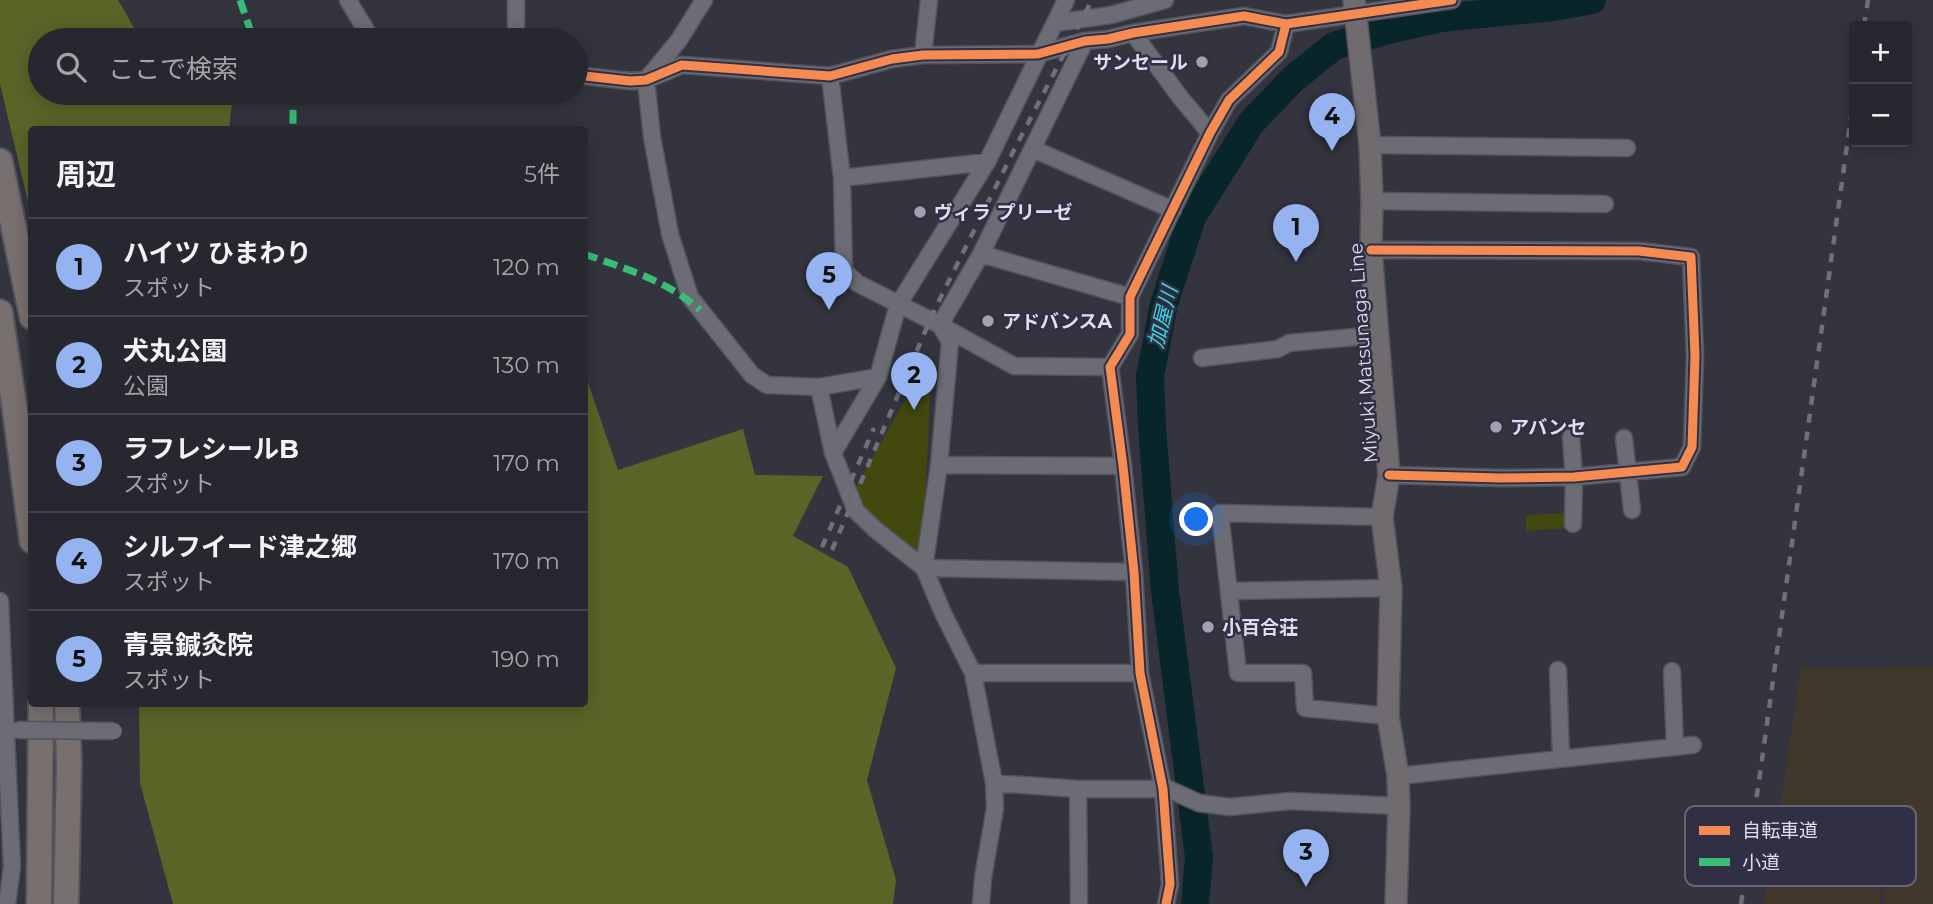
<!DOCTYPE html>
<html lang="ja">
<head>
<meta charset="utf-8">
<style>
  :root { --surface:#27272f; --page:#33333b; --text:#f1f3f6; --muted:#a4a5aa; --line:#43444b; --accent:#95b2f1 }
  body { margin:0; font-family:Montserrat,"Noto Sans JP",sans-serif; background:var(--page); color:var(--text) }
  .controls { position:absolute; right:21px; top:21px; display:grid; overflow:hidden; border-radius:7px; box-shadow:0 4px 18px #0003 }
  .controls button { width:63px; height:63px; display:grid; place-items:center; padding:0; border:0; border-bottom:2px solid var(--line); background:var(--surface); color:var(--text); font:35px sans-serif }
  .you { position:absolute; left:1197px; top:520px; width:24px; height:24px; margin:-18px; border:5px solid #fff; border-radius:50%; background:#1a73e8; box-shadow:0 0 0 10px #1a73e833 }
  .badge { display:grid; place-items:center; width:46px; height:46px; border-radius:50%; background:var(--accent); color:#111; font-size:23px; font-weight:700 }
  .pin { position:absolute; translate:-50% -58px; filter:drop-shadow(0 2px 4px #0008) }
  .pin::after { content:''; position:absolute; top:37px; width:24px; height:21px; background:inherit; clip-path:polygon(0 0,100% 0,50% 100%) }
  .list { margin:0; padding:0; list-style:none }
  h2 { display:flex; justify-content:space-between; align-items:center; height:91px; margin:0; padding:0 28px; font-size:30px }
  h2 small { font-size:23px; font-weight:400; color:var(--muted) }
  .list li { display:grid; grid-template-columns:46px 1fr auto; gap:21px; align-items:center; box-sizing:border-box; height:98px; padding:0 28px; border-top:2px solid var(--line) }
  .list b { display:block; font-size:26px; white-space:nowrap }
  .list p { margin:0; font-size:23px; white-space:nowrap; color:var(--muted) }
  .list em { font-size:23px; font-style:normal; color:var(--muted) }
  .icon { flex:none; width:38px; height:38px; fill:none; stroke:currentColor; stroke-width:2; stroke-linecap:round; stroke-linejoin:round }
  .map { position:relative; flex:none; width:1933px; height:904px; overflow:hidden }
  .search { position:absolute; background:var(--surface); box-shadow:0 4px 18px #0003; left:28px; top:28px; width:560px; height:77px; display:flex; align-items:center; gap:18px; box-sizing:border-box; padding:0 24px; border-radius:38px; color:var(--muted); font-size:26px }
  .panel { position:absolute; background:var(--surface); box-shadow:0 4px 18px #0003; left:28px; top:126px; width:560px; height:581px; border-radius:7px }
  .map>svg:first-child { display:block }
</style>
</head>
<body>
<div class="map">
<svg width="1933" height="904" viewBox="0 0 1933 904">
  <rect width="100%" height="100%" fill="#34343f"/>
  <path fill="#42372b" d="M1933 667V904H1884V874L1876 825 1778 821 1801 668Z
    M1779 824 1868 827 1873 833 1880 874V904H1764L1771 850H1775Z"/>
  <path fill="#43480e" d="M932 352 923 546 920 549 914 551C891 532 864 519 855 489Z
    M1568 513V528L1526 531V515Z"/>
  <path fill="#5c6327" d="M0 0H118L141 40H40V93H233L229 129 32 130 31 214 0 84Z
    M585 374 618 470 743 429 755 475 823 476 793 536 848 567 896 668 867 780 896 880 893 904H173L140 783 139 704H584Z"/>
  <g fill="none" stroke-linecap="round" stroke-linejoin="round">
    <path stroke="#082629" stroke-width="28" d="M1195 904 1199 857 1165 591 1152 427 1150 376 1164 304 1192 217 1251 123 1293 79 1334 46 1388 30 1441 18 1554 7 1592 0"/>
    <defs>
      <path id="minor" d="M348 0 372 40
        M704 0 679 40 646 80 652 137 670 234 690 297 752 375 767 385 819 387 878 377
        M1055 23 1111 15 1165 0
        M1133 33 1180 97 1210 133
        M516 40V0
        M1085 41 981 254 940 325 950 342 939 465 924 568 1134 572
        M923 55 929 0
        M576 75 630 81 646 80 682 65 830 76 892 59 923 55 1038 54 1085 41 1108 39 1133 33 1244 16 1286 24 1452 0
        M830 76 842 178 844 271 857 283 940 325 1014 366 1110 367
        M1370 145 1627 148
        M1033 149 1173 210
        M842 178 987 162
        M1372 201 1605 204
        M1371 250 1639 251 1691 257 1695 356 1692 447 1682 467 1574 477 1501 478 1389 475
        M981 254 1130 297
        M1202 358 1278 349 1289 343 1377 335
        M819 387 833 453 856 511 876 530 924 568 943 613 973 673 994 783 995 808 983 878 981 904
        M1571 437 1574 477 1573 524
        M1624 438 1632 510
        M833 453 878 377 898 305 987 162 1066 0
        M939 465 1123 466
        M1382 517 1220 513 1238 673H1303L1305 708 1388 716
        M1229 591 1391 588
        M0 601 12 867 7 904
        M1558 670 1561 759
        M1672 671 1675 747
        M973 673H1140
        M1398 776 1693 745
        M994 783 1078 789H1168L1199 803 1230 807 1290 801 1399 806
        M1078 789 1079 904
        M1166 904 1170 884 1163 789 1140 673 1134 572 1123 466 1110 367 1130 334V297L1210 133 1229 100 1279 52 1286 24"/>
      <path id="major" d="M1354 0 1370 145 1372 201 1371 250 1389 475 1382 517 1391 588 1388 716 1398 776 1399 806 1396 904"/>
      <path id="highway" d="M0 161 32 317
        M0 312 15 411 32 541
        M39 904 41 704
        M66 904 69 763 67 704"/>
    </defs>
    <use href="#minor" stroke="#53535d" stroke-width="19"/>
    <use href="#major" stroke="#53535d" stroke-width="24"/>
    <use href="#highway" stroke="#53535d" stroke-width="28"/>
    <use href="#minor" stroke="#6c6c75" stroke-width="16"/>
    <use href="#major" stroke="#706b6e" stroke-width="21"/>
    <use href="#highway" stroke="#78706e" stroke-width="24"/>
    <path stroke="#707079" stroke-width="4.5" stroke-dasharray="9 9" stroke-linecap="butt" d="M1864 26 1868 0
      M822 547 874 428
      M832 550 933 313 1013 152 1092 0
      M1741 904 1761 767 1854 95"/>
    <defs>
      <path id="minor-bridge" d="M17 730 114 731"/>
    </defs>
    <use href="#minor-bridge" stroke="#53535d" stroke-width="19" stroke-linecap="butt"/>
    <use href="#minor-bridge" stroke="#6c6c75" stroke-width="16"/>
    <path stroke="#3abd76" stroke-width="7" stroke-dasharray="14 7" stroke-linecap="butt" d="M240 0 251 32 256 40
      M265 93 293 96V130
      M584 254C624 268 668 281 700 310"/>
    <defs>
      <path id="cycleway" d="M576 75 630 81 646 80 682 65 830 76 892 59 923 55 1038 54 1085 41 1108 39 1133 33 1244 16 1286 24 1452 0
        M1371 250 1639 251 1691 257 1695 356 1692 447 1682 467 1574 477 1501 478 1389 475
        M1166 904 1170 884 1163 789 1140 673 1134 572 1123 466 1110 367 1130 334V297L1210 133 1229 100 1279 52 1286 24"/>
    </defs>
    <use href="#cycleway" stroke="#302f44" stroke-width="13"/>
    <use href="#cycleway" stroke="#f68b52" stroke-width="9"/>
  </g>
  <g fill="#a2a2af" stroke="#302f44" stroke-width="2.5">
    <circle cx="1202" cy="62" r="7"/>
    <circle cx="920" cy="212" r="7"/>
    <circle cx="988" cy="321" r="7"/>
    <circle cx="1496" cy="427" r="7"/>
    <circle cx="1208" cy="627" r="7"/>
  </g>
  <g text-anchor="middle" stroke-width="5" stroke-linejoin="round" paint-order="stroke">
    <g font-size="19" font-weight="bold" fill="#dedeec" stroke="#302f44" text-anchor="start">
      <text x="1188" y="69" text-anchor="end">サンセール</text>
      <text x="934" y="219">ヴィラ プリーゼ</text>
      <text x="1002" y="328">アドバンスA</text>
      <text x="1510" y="434">アバンセ</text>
      <text x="1222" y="634">小百合荘</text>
    </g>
    <g font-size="19" fill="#dedeec" stroke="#302f44">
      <text transform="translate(1363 353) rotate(-94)" y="7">Miyuki Matsunaga Line</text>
    </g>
    <g font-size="21" font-style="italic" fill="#3ad5e1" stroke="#302f44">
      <text transform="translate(1163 317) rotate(-76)" y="7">加屋川</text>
    </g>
  </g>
  <rect x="1685" y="806" width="231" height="80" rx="10" fill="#302f44" stroke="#646476" stroke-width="2"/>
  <rect x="1699" y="826" width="31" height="9" fill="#f68b52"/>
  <rect x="1699" y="858" width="31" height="8" fill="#3abd76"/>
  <g font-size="19" fill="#dedeec">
    <text x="1742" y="837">自転車道</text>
    <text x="1742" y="869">小道</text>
  </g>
</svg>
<div class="controls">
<button>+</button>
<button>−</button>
</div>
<div class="you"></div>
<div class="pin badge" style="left:1296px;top:262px">1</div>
<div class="pin badge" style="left:914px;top:410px">2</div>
<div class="pin badge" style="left:1306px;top:887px">3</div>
<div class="pin badge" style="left:1332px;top:151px">4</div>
<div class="pin badge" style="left:829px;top:310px">5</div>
<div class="search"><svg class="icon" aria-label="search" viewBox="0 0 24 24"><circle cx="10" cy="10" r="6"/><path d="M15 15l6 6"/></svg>ここで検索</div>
<section class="panel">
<h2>周辺<small>5件</small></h2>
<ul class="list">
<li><span class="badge">1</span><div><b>ハイツ ひまわり</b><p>スポット</p></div><em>120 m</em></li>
<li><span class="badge">2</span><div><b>犬丸公園</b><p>公園</p></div><em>130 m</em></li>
<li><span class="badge">3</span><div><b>ラフレシールB</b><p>スポット</p></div><em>170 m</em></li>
<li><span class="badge">4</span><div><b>シルフイード津之郷</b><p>スポット</p></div><em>170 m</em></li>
<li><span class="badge">5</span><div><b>青景鍼灸院</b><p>スポット</p></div><em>190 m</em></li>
</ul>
</section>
</div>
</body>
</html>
